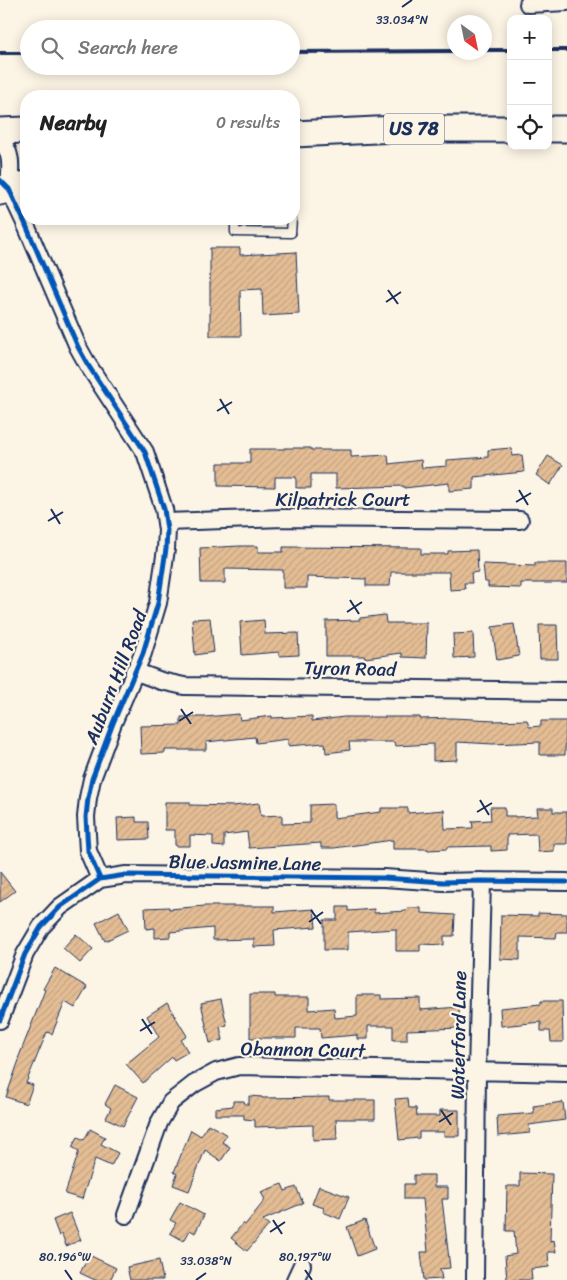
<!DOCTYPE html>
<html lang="en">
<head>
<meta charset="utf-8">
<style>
  :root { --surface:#fff; --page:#f6f6f6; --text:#222; --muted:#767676; --line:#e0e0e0 }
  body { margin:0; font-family:Sriracha,sans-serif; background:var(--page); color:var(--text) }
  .controls { position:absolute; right:15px; top:15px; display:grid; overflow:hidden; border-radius:10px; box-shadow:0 2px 12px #0003 }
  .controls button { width:45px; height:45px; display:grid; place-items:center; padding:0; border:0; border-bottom:1px solid var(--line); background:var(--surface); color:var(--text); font:25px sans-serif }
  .compass { position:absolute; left:447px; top:15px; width:45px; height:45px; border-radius:50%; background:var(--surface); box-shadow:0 2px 12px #0003; rotate:147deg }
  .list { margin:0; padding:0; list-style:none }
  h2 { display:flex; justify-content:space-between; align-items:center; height:65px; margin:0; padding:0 20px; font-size:21px }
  h2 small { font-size:16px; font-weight:400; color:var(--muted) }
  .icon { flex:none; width:28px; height:28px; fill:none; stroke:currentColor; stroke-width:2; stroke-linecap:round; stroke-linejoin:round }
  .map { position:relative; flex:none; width:567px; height:1280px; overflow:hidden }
  .search { position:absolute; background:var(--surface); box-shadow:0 2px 12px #0003; left:20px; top:20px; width:280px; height:55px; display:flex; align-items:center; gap:12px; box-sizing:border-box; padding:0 18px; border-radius:28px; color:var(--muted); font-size:19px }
  .panel { position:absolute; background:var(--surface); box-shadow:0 2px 12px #0003; left:20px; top:90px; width:280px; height:135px; border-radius:20px }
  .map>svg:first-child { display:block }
</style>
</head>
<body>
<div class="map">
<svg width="567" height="1280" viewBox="0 0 567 1280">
  <defs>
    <pattern id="building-hatch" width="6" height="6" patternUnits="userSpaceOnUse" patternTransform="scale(1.25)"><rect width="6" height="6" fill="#e4bd94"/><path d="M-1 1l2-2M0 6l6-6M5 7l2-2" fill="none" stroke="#c3a382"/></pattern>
  </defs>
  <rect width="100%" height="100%" fill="#fcf5e5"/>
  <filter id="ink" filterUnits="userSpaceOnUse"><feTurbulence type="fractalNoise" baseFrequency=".02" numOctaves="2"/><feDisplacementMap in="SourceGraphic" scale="10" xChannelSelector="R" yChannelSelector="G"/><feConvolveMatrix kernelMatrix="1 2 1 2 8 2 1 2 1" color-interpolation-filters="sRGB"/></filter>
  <g filter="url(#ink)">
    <path fill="url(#building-hatch)" stroke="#1b2f5e" d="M210 248H240V255L296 252 299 314 263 316 262 289 240 290 241 336H210Z
      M284 448H311V450H351V457L388 455 389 464 421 460 422 468 447 466V460L488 457V450L511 448 512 456 522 455 524 472 474 477V489L449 491V483L404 488V486L336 488V474H311V488H296V477H275V487L218 486V463H250V449H284Z
      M548 456 563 465 550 485 536 475Z
      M240 546H258V552H283V547L421 548V554H448V551L477 550 478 572 471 573 472 583H464L465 589 450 590 449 572H391L390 586H366V579L307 577V588H283V570L225 569V583H201L200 548Z
      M535 563H567V583H521V588L488 587V582H485L483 564 535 566Z
      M385 615 386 623H427L426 658 402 657V653L365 658 364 656H326V621L360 620V618Z
      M210 618 214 652 195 655 192 619Z
      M264 620 265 634 298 633 299 655 279 656V652L242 655 240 622Z
      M514 624 519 656 497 660 492 627Z
      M539 625H557L558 659H540Z
      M473 633 474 657 454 658 453 634Z
      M239 714 240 720 272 716V718L312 716V721L344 717H420V719L452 718 495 720 494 721 527 720 529 727 541 726V721H566L565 755H540V742L493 744 457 742V760L433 761V744L395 746 394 742H349L350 750 326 753 325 743 288 746V739L256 743 255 737 206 742V750H165V753L141 754 140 726 181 725V717H205Z
      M165 802H190V805L233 806 259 803 261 816 282 815V824L310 823V805L334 804V818L381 812V808H408V813L444 810 445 829 473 828 472 821 491 820 490 807H505V816H515V817L538 816 537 808H553V812H567V844H554V851L538 852 537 834 507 835V850L491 851V846L447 847V849L428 850V849H393V840L334 848H321V843L249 848 247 832 224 835V847L213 846V836L190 835V846H175V830H165Z
      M136 817V822H148L149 839 118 840 117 818Z
      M0 872 15 891 0 902Z
      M205 906H274V912L314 909 316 927 274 930 275 946 254 947V939L213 940V928L170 932V937L155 938V928L146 929 145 908 169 907V909Z
      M337 907H348V911L374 909V913L406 911 407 908H421V913L455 915 454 936H444V945L420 944V951H396V929L348 932V950H324V920H337Z
      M119 911 128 930 105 941 96 923Z
      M538 913 567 914V932H557L556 938 520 937V960L500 959 501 915 538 916Z
      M76 934 93 949 80 963 63 948Z
      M55 968 87 987 75 1008 65 1002 52 1034 47 1032 26 1083 33 1085 26 1104 6 1097 19 1060 18 1059 45 990 43 989Z
      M250 994H275V997H309V1010L334 1008 335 1018 357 1016V995H381V999L420 998V1010L459 1007 460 1028 407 1030V1040H393V1026H368V1039H357V1035L321 1038 320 1028H296V1038H250Z
      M221 999 227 1025 220 1027 223 1040 210 1043 201 1003Z
      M541 1001H562L563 1042H551L550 1031H541V1022L501 1026 500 1008 541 1004Z
      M167 1003 187 1036 181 1040 188 1052 174 1060 172 1057 143 1083 126 1064 159 1037 147 1016Z
      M115 1085 138 1097 123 1126 106 1118 111 1108 105 1104Z
      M249 1096 262 1097V1098L329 1097V1100H375V1119H336L337 1139 313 1140V1125L255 1127V1120L244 1119V1115H215V1108L233 1106V1101H244L245 1104H249Z
      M408 1098 409 1108H416L417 1116H440V1110H459V1136H444V1132H419V1138L399 1140 395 1099Z
      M563 1102 565 1120 529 1125 530 1133 498 1136 497 1116 534 1113 533 1106Z
      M208 1124 227 1135 222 1142 230 1147 221 1161 205 1150 189 1191 173 1185 177 1174 174 1172 191 1130 201 1136Z
      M90 1129 105 1137 101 1144 118 1153 111 1166 95 1159 82 1199 65 1194 79 1151 72 1147 78 1137 84 1140Z
      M520 1173 552 1174 550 1241 554 1240 556 1252H548L549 1267 531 1269 532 1280H507L505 1256 516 1254 514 1231H506L507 1186H520Z
      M414 1175H434V1187H448V1199H442L450 1268 440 1269 442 1279 424 1280 421 1252H428L423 1199H404V1184H414Z
      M282 1184 285 1191 296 1187 303 1203 263 1220 269 1225 247 1251 231 1238 243 1223 245 1225 265 1200 261 1192Z
      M319 1186 349 1197 340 1219 323 1212 324 1208 312 1204Z
      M180 1202 204 1215 195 1233 190 1230 184 1241 170 1233 176 1223 170 1220Z
      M70 1213 81 1240 66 1246 62 1234 59 1236 53 1220Z
      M365 1220 375 1249 357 1256 347 1227Z
      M89 1255 116 1268 110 1280H95L80 1273Z
      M159 1260 163 1280H130L127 1267Z"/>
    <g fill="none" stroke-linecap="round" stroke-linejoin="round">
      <defs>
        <path id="service" d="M235 219V232L291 233 292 219"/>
        <path id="minor" d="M528 4 567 2
          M0 140C14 153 10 171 9 189
          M3 184 9 189 25 223 78 347 88 365 145 452 164 509 167 530 166 549 158 603 143 653 113 723 92 779 88 798 86 817 88 851 100 879
          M166 522 284 518 520 520
          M134 671 161 681 184 686 567 691
          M0 1020 25 954 41 927 60 907 100 879 126 875 384 878 443 882 482 881 567 882
          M126 1215 159 1123 171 1102 194 1084 216 1072 239 1066 567 1073
          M295 1280 302 1265
          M475 1280 477 1072 482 881"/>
        <path id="primary" d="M548 129H567
          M0 131 26 130
          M294 134 396 129H511
          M0 192 26 184"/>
      </defs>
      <use href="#service" stroke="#1b2f5e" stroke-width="11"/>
      <use href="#minor" stroke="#1b2f5e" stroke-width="20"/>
      <use href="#primary" stroke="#1b2f5e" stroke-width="29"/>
      <use href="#service" stroke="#fcf5e5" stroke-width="8"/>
      <use href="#minor" stroke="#fcf5e5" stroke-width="16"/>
      <use href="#primary" stroke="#fcf5e5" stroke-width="25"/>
      <path stroke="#1b2f5e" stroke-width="4" d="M484 50H511
        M548 50H567
        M291 52 454 51
        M0 53H29"/>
      <defs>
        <path id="cycleway" d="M0 180 9 189 25 223 78 347 88 365 145 452 164 509 167 530 166 549 158 603 143 653 113 723 92 779 88 798 86 817 88 851 100 879
          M0 1020 25 954 41 927 60 907 100 879 126 875 384 878 443 882 482 881 567 882"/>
      </defs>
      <use href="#cycleway" stroke="#fcf5e5" stroke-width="8"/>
      <use href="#cycleway" stroke="#0057b8" stroke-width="5"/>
    </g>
  </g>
  <path fill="none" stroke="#1b2f5e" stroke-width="2" d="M402 7 412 0M388 290 398 304M386 302 401 292M220 399 229 414M217 411 232 402M519 490 528 505M516 502 531 493M51 509 60 524M48 521 63 512M350 600 359 614M347 612 362 602M181 709 191 724M179 721 193 712M480 800 489 815M477 812 492 803M311 910 321 924M309 922 323 912M142 1019 152 1034M140 1031 155 1022M441 1110 451 1125M439 1122 453 1113M273 1220 282 1234M270 1232 285 1222M65 1270 72 1280M305 1270 312 1280M196 1280 206 1273"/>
  <g text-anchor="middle" stroke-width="4.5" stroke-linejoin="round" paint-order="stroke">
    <rect fill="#fcf5e5" stroke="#5e6a86" stroke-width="1" x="384" y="113.5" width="60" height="31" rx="4"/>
    <g font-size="18" font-weight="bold" fill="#1b2f5e">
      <text x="414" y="135">US 78</text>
    </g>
    <g font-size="19" fill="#1b2f5e" stroke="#fcf5e5">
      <text x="343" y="506">Kilpatrick Court</text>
      <text transform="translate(350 668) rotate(1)" y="7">Tyron Road</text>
      <text transform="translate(115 677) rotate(-69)" y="7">Auburn Hill Road</text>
      <text transform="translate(245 862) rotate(1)" y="7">Blue Jasmine Lane</text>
      <text transform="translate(458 1035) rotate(-89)" y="7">Waterford Lane</text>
      <text transform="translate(303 1049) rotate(1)" y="7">Obannon Court</text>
    </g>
  </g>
  <g font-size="12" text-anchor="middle" fill="#1b2f5e" stroke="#fcf5e5" stroke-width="4.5" stroke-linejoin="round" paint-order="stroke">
    <text x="402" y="24">33.034°N</text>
    <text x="65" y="1261">80.196°W</text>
    <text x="305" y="1261">80.197°W</text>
    <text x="206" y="1265">33.038°N</text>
  </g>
</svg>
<div class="controls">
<button>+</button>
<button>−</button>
<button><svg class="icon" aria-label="locate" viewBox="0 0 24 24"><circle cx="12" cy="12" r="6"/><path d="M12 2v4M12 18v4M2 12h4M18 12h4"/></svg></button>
</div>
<svg class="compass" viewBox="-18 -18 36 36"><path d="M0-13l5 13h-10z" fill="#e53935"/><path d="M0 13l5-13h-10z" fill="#767676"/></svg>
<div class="search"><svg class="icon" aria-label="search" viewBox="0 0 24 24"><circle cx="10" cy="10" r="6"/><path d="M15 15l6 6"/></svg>Search here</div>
<section class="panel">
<h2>Nearby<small>0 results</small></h2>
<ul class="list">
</ul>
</section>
</div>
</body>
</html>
